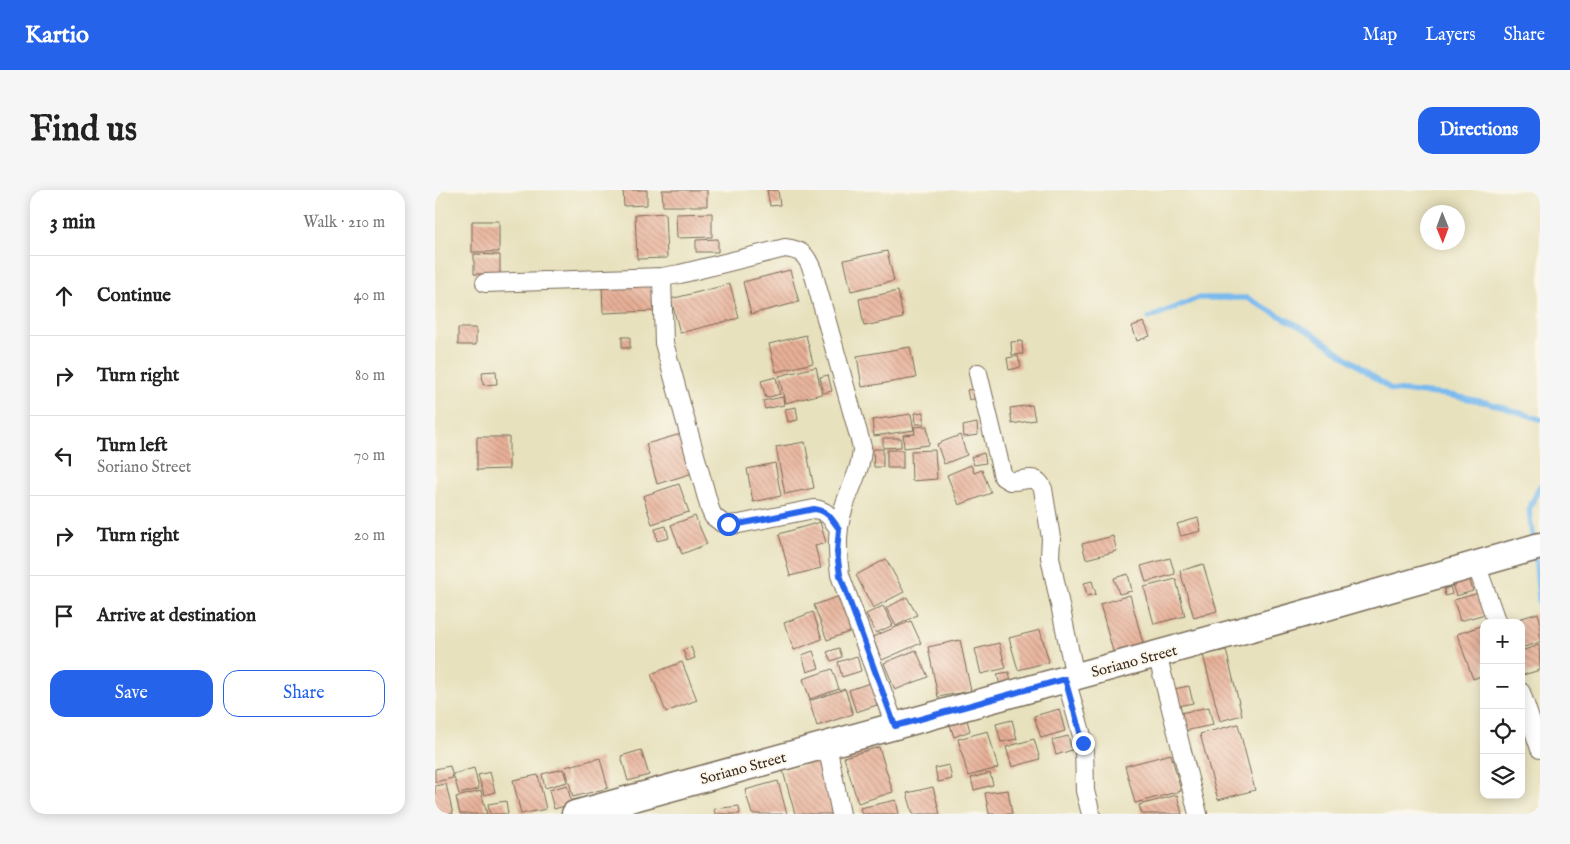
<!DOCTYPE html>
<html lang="en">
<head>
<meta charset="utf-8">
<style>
  :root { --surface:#fff; --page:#f6f6f6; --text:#222; --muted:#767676; --line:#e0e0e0; --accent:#2563eb }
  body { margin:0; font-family:"IM FELL English",serif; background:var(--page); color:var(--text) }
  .controls { position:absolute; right:15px; bottom:15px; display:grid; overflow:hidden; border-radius:10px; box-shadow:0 2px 12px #0003 }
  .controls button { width:45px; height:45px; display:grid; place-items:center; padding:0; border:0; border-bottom:1px solid var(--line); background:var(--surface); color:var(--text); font:25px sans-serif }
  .compass { position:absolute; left:985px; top:15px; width:45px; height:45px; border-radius:50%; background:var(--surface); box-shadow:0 2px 12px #0003; rotate:179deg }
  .stop { position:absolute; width:15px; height:15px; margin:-11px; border:4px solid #2563eb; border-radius:50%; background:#fff }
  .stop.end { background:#2563eb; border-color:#fff; box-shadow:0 1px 5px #0008 }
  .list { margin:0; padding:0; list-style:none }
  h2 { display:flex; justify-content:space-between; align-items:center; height:65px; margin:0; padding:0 20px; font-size:21px }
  h2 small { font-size:16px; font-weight:400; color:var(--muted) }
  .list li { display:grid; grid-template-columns:32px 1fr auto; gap:15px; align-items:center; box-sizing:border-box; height:80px; padding:0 20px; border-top:1px solid var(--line) }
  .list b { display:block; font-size:19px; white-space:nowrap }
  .list p { margin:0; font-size:16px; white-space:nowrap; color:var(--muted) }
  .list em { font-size:16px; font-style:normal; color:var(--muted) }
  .actions { display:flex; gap:10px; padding:15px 20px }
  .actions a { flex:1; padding:11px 0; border:1px solid var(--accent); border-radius:15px; text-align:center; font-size:18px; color:var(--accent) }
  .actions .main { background:var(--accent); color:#fff }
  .icon { flex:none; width:28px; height:28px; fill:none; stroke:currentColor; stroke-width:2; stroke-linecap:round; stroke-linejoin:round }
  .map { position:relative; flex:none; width:1105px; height:624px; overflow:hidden; border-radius:15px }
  header { display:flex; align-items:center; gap:30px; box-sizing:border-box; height:70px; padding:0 25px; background:var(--accent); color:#fff }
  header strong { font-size:24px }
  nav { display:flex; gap:28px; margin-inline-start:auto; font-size:18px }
  .intro { display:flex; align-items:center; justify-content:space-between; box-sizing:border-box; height:120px; padding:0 30px }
  h1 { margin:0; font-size:35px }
  .button { padding:12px 22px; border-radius:15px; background:var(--accent); color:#fff; font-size:18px; font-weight:700 }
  main { display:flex; gap:30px; padding:0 30px }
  aside { flex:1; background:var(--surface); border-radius:15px; box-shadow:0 2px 12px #0003 }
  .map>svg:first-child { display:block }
</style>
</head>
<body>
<header>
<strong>Kartio</strong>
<nav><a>Map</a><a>Layers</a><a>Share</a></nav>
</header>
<div class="intro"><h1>Find us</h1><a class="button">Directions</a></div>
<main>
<aside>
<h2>3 min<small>Walk · 210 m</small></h2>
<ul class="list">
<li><svg class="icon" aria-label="ahead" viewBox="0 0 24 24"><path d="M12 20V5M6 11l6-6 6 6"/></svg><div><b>Continue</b></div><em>40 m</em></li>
<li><svg class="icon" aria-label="right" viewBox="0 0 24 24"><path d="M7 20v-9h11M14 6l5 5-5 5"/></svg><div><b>Turn right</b></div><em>80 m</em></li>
<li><svg class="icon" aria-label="left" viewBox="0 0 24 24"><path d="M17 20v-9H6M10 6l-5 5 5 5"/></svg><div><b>Turn left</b><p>Soriano Street</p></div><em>70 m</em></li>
<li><svg class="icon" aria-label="right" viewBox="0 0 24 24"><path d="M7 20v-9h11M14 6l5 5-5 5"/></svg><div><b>Turn right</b></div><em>20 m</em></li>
<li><svg class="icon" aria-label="arrive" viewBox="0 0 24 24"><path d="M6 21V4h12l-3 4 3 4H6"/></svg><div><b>Arrive at destination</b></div></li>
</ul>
<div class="actions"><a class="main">Save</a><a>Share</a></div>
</aside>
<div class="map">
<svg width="1105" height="624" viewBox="0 0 1105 624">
  <defs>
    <pattern id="building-back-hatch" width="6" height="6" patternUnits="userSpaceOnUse" patternTransform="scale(1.25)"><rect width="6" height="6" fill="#e8b098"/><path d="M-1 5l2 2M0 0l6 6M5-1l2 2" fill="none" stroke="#bd8f7b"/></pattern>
  </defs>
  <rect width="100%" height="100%" fill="#fbf7ec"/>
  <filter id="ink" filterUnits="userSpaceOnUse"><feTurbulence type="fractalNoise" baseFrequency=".02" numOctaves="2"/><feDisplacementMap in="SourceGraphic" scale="10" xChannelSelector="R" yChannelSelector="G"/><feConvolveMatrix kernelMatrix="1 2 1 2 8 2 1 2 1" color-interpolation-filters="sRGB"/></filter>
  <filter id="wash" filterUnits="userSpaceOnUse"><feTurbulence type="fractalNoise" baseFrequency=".0096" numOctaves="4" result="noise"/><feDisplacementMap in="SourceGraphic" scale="20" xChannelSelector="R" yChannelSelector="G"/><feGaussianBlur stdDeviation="1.12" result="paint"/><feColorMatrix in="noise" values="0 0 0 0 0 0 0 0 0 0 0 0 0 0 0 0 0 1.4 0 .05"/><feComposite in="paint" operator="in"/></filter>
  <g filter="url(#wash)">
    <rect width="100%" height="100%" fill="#e7e1bd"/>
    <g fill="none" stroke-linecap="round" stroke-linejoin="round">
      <path stroke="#79baee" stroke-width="5.5" d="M714 128 763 108H812L877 143 957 200 1014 205 1054 213 1105 229
        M1098 352 1094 319 1105 296
        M1100 363 1105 418"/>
    </g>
    <g id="blocks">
      <path fill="url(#building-back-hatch)" d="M188 0H212V15L189 16Z
        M227 0H272V16H228Z
        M332 0H343L345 15 335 16Z
        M230 23 232 68 202 69 200 25Z
        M277 23V47L242 48 241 24Z
        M37 31H64V62H37Z
        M283 49V62H261V50Z
        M452 61 459 91 416 101 409 70Z
        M39 64 65 65V84H39Z
        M355 80 364 112 316 124 308 92Z
        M218 94 219 121 168 123 167 95Z
        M295 94 304 128 245 143 236 109Z
        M463 101 468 128 429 136 424 109Z
        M709 132 715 146 702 151 697 136Z
        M23 138H41V155H23Z
        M371 145 378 173 341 182 334 154Z
        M187 147H195V158H187Z
        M587 151 588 164 577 165 576 152Z
        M475 157 481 188 427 197 422 166Z
        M583 166 586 177 574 180 572 168Z
        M381 177 387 204 350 213 344 186Z
        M61 181 62 194 48 195 47 182Z
        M393 185 397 201 389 203 385 187Z
        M341 187 345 204 331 208 326 191Z
        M545 198 547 207 534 210 532 200Z
        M348 207 349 215 330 219 328 211Z
        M597 215 600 230 577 234 575 218Z
        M361 217 363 230 353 232 350 219Z
        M489 222V234H481L480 223Z
        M476 224 479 240 439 246 437 230Z
        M542 233 543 245 529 247 528 236Z
        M492 236 494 255 469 258 468 245 480 244 479 237Z
        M246 244 258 283 222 294 211 254Z
        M525 245 532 265 509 274 502 254Z
        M42 247H74V279L42 280Z
        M448 248H466V257L448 258Z
        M370 252 379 298 350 304 341 257Z
        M438 259H448V277H439Z
        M452 260H468V278H452Z
        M500 260 502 289 477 291 476 261Z
        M549 263 551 273 539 275 536 267Z
        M340 273 346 306 318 312 312 279Z
        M536 275 539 283 547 280 556 303 524 315 512 285Z
        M244 294 254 322 217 334 208 306Z
        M260 326 272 354 247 364 236 335Z
        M763 328 766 341 746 346 742 334Z
        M385 332 391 353 380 356 386 378 355 386 344 344Z
        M231 336 234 348 222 351 220 339Z
        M678 346 682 361 651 369 647 354Z
        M735 368 740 384 711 392 706 376Z
        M451 369 469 402 438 418 421 385Z
        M768 374 782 421 759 428 745 381Z
        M693 384 697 401 684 404 679 388Z
        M741 389 750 426 719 434 709 397Z
        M1035 390 1038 401 1021 406 1017 395Z
        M657 391 661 404 652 406 649 393Z
        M1015 397 1017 404 1010 406 1009 399Z
        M1044 403 1050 424 1025 431 1019 410Z
        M695 405 709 457 679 465 665 414Z
        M405 406 417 441 392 450 379 415Z
        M472 407 482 425 461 436 451 418Z
        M448 416 458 435 441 443 431 424Z
        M378 422 387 449 359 460 349 433Z
        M1103 423 1105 430V452L1086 458V433L1074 432Z
        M476 431 486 453 447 470 437 447Z
        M1049 435V485L1038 489 1022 444Z
        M605 440 614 472 583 480 574 448Z
        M525 450 536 501 503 507 493 457Z
        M564 453 571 478 546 484 540 459Z
        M1104 455 1105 480 1088 485 1086 478V461Z
        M256 457 260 468 252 471 248 460Z
        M404 458 407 467 396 471 392 462Z
        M481 460 493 487 460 500 449 473Z
        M791 460 807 525 785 531 768 465Z
        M378 461 384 478 372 482 367 465Z
        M422 466 426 481 407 487 403 472Z
        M247 472 262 510 231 522 216 484Z
        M397 479 404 499 375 509 368 489Z
        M574 482 576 492 565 495 562 484Z
        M438 492 445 514 421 522 414 500Z
        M754 496 758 513 743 516 739 499Z
        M410 499 418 524 382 536 374 511Z
        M774 517 778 535 749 541 745 523Z
        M624 519 630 541 606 548 599 526Z
        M532 530 535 541 519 547 515 535Z
        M577 530 582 549 566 552 561 534Z
        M803 534 820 600 783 610 765 544Z
        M553 541 563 578 533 586 523 549Z
        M633 546 637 560 621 565 617 550Z
        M599 549 605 569 577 577 571 557Z
        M444 557 458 602 423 613 409 567Z
        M206 560 214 585 193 591 186 566Z
        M736 564 746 601 700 613 690 576Z
        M165 568 173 598 138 607 130 577Z
        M386 570 402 624H360L348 581Z
        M514 575 517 589 503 592 500 578Z
        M15 576 18 588 0 592V579Z
        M39 578 44 599 24 604 18 584Z
        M128 579 132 592 110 598 107 584Z
        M55 582 60 602 49 605 43 585Z
        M555 583 558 595 539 600 536 588Z
        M103 585 111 619 86 624 78 590Z
        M343 591 352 624H317L310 600Z
        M11 594 18 624H0V596Z
        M132 595 137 614 119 619 114 600Z
        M498 597 505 624H478L472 603Z
        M573 600 577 624H554L550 603Z
        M46 601 52 624H25L21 607Z
        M742 605 747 624H707L704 615Z
        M461 610 464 624H427L425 618Z
        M71 611 73 624H55L53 614Z
        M304 616 305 624H280L279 619Z"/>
    </g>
  </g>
  <g filter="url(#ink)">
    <use href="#blocks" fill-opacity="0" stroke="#776a56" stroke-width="1"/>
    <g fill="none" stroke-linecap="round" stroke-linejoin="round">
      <defs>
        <path id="minor" d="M227 87 229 153 275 319 278 326 287 333 293 335 304 334 379 319C392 320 397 329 404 339
          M50 93 227 87 245 84 350 58C368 60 372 66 378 82L427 257C427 279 414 299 408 320 401 341 402 363 405 385L460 536
          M543 183 568 287 575 291C589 292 601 282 608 299L616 348 615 367 640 487
          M1041 374 1062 433
          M722 464 763 624
          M631 489 649 553 650 601 656 624
          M1086 502 1105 559
          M392 555 406 624"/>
        <path id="secondary" d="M140 624 864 425 1105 356"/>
      </defs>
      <use href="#minor" stroke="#776a56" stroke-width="20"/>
      <use href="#secondary" stroke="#776a56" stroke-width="29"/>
      <use href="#minor" stroke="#fff" stroke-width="18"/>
      <use href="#secondary" stroke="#fff" stroke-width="26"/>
    </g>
  </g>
  <g fill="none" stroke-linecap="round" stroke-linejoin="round" filter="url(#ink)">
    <path stroke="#2563eb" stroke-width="6" d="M293 334H304L379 319C392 320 397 329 404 339L402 362 405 385 460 536 630 489 648 553"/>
  </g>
  <g text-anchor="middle" stroke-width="4" stroke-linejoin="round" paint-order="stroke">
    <g font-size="15" fill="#3b2a1e" stroke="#fbf7ec">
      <text transform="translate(699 471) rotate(-15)" y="5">Soriano Street</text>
      <text transform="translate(308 578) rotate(-15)" y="5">Soriano Street</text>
    </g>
  </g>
</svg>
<div class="controls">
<button>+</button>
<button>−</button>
<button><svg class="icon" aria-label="locate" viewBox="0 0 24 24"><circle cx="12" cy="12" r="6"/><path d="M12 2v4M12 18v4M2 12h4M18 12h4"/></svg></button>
<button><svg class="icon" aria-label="layers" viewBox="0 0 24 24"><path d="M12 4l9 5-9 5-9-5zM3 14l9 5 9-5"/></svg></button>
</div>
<svg class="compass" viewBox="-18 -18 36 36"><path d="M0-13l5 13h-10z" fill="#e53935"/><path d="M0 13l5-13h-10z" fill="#767676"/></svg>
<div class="stop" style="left:293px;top:334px"></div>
<div class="stop end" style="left:648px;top:553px"></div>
</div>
</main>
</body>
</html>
